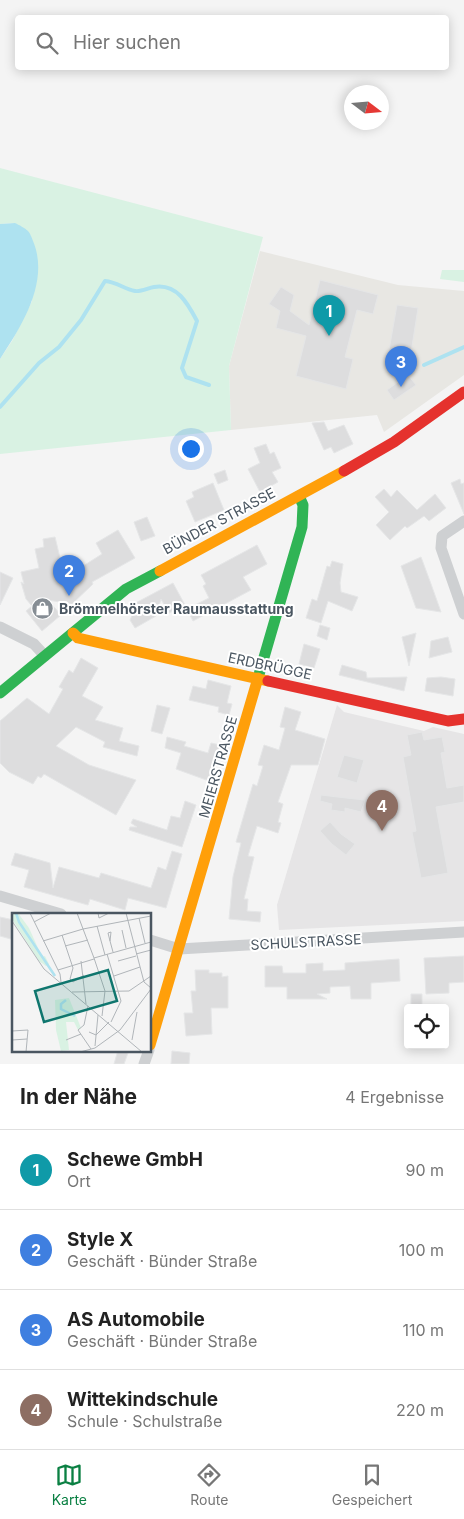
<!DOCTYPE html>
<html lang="de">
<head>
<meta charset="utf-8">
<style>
  :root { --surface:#fff; --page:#f6f6f6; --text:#222; --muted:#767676; --line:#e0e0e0; --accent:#0b8043 }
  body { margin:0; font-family:Inter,sans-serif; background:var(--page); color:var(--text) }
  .controls { position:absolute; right:15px; bottom:15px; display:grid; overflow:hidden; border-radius:5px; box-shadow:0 2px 12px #0003 }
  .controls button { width:45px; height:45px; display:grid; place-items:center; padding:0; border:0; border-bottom:1px solid var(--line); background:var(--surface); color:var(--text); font:25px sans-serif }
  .compass { position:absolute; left:344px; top:85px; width:45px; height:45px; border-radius:50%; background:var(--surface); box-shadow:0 2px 12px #0003; rotate:106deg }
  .you { position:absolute; left:190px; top:448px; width:18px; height:18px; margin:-12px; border:4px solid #fff; border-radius:50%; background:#1a73e8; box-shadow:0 0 0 8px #1a73e833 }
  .badge { display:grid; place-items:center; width:32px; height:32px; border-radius:50%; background:var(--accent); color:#fff; font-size:16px; font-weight:700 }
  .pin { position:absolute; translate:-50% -41px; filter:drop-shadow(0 1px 2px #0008) }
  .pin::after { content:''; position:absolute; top:26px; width:18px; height:15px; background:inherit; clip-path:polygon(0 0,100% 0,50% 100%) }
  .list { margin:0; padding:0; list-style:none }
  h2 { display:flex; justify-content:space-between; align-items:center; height:65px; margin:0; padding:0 20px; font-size:21px }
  h2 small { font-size:16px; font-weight:400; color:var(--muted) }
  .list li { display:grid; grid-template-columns:32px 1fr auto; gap:15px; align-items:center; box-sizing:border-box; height:80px; padding:0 20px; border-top:1px solid var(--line) }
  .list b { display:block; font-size:19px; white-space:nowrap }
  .list p { margin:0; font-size:16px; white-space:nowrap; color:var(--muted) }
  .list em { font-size:16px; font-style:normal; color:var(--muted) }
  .icon { flex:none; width:28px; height:28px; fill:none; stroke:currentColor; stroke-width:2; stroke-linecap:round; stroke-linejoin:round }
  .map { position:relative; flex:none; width:464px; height:1064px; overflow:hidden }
  .search { position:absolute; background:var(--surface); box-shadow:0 2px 12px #0003; left:15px; right:15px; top:15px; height:55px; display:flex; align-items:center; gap:12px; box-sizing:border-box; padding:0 18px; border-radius:5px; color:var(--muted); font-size:19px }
  .sheet { height:385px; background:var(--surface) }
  nav { display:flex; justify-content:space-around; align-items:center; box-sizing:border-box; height:70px; border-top:1px solid var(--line); background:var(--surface); font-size:14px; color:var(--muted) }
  nav a { display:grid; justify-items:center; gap:2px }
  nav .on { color:var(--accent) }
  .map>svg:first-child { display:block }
</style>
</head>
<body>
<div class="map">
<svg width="464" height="1064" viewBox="0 0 464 1064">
  <rect width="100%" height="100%" fill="#f4f4f4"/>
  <path fill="#e8e7e3" d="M260 251 398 285 464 291V375L384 432 377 415 231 430 229 366Z"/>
  <path fill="#e6e5e6" d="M337 705 344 712 424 731 433 727 464 734V921L279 930 277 905Z"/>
  <path fill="#d9f2e3" d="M0 168 263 237 229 366 231 430 0 454V359L12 341 32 301 15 223 0 224Z
    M442 270H464V282L440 279Z"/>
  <path fill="#aee2f0" d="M15 223C19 225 25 228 28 231 30 233 32 238 33 241 50 281 22 326 0 359V224Z"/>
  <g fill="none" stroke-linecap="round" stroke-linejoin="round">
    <path stroke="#aee2f0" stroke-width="4" d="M424 365 464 347
      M0 407 39 363 59 347 81 320 105 281C117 282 124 289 135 291 141 292 148 288 154 287 177 283 188 304 197 321L182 368 186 377 209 385"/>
  </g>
  <path fill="#ddddde" stroke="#e5e6e7" d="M320 280 378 295 373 314 357 310 345 357 353 359 346 389 296 376 306 336 276 328 280 311 269 304 281 287 294 295 290 311 309 325Z
    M397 305 418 308 410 359 388 356Z
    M408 375 416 385 394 400 387 390Z
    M324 422 328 431 344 425 353 444 334 453 331 447 324 450 312 423Z
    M266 444 270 454 274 452 281 468 272 472 278 482 260 492 248 469 260 463 254 448Z
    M225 470 228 480 218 484 214 474Z
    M460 479 461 484 464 483V514L451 483Z
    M213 483 224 510 195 522 186 501 194 497 192 492Z
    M384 489 391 497 397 490 417 510 435 494 446 508 429 521 424 516 407 528 405 526 390 540 376 525 389 512 375 497Z
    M147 517 155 536 141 541 134 522Z
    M118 530 135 558 92 582 93 584 72 604 48 600 61 615 42 631 26 611 32 606 26 599 21 582 24 584 21 572 39 568 35 549 44 547 43 539 55 537 61 562 70 555 80 568 102 554 96 543Z
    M257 545 267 564 243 577 251 590 193 621 187 609 209 598 203 586 206 584 201 575Z
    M421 557 431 584 441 612 416 608 401 566Z
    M332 561 343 564 340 583 341 592 358 597 352 611 328 601 321 623 306 618 312 599 317 601 327 566 330 567Z
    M0 572 13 578 0 605Z
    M173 583 185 605 169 613 161 599 156 616 135 628 130 620 133 613 130 606Z
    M320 625 330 628 327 640 317 636Z
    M416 633 409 666 402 637Z
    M448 637 452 652 429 658 431 641Z
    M304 644 320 649 314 668 299 664Z
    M81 658 98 668 82 696 103 707 95 720 123 728 119 741 139 746 137 756 103 747 105 742 76 727 56 746 89 765 136 780 116 815 44 774 41 778 38 776 33 784 9 772 0 763V721L27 698 49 714 63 689 59 687 69 670 73 673Z
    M342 665 366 672 367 678 407 677 404 691 339 675Z
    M441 677 455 679 453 696 425 691 427 678Z
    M208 680 231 686 227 703 232 704 229 715 218 712 219 707 189 700 193 686 206 689Z
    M157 705 170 708 162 734 151 731Z
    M285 707 301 712 295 730 325 739 318 765H291L278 802 283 804 278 822 281 823 278 833 257 826 248 856 254 857 244 899H248L247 911 261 912 260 922 229 919 233 877 241 843 236 842 253 784 257 786 263 766 258 765 264 745 279 750 285 728 280 727Z
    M422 732 424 740 442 737 445 752 441 753 447 788 464 785V802L436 807 448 873 421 878 412 832 416 831 403 757 411 755 407 735Z
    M167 737 186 742 184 746 208 753 211 743 220 745 209 781 176 769 181 753 165 748Z
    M344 755 364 760 357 783 337 777Z
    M321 795 346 798 365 800 361 812 345 808V812L331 810 332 804 320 801Z
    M185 801 196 805 182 847 129 830 130 827H137L131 823 133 819 167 830 171 816 180 818Z
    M330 822 341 834 355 844 346 855 332 844 320 831Z
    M172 851 182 854 166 908 128 898 125 910 90 899 88 905 24 887 29 870 11 865 15 853 50 863 53 888 59 867 99 878 101 873 151 888 158 867 166 870Z
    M0 917 14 920V940L0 936Z
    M464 956V982L449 983V993L426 994 424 958Z
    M399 959 400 981 371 983V999H351L350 986 330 987V993L317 994 327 999H287V987H265V966H282L283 973H306V964L323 963V971L345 970V963Z
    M195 970H209V973H222V977L228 976V1008H211L212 1034 186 1036 184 1013H193L191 991H196Z
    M411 994H422V1005H411Z
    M118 1050 128 1053 124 1064H114Z
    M172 1051 190 1053 189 1064H171Z"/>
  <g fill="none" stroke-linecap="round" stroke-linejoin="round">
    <path stroke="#ced0d2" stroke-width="11" d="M464 521 442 536 441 548 464 614
      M0 627 34 644 45 656
      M0 896 61 914
      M150 940 179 949 464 932
      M144 1064 149 1050"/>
    <path stroke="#30b455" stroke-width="11" d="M258 678 302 527 303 505 299 496
      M0 693 126 589 160 571"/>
    <path stroke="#ff9f0a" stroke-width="11" d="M160 571 344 471
      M73 633 78 638 268 681
      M150 1045 258 678"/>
    <path stroke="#e5322d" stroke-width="11" d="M344 471 394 442 464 392
      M268 681 448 721 464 719"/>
  </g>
  <defs>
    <symbol id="shop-disc" viewBox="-11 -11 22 22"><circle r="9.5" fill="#868d94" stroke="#fff"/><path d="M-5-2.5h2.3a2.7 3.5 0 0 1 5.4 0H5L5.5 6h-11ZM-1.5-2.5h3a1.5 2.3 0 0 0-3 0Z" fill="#fff"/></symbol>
  </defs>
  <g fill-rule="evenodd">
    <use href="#shop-disc" x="30" y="596" width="25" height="25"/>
  </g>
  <g text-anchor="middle" stroke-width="4" stroke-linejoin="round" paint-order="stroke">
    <g font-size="14" fill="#4a5661" stroke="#fff">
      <text transform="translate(219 521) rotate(-28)" y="5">BÜNDER STRASSE</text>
      <text transform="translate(270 666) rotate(12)" y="5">ERDBRÜGGE</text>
      <text transform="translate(218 767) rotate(-74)" y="5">MEIERSTRASSE</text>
      <text transform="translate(306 942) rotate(-3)" y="5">SCHULSTRASSE</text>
    </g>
    <g font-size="14" font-weight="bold" fill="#4a5661" stroke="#fff" text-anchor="start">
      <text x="59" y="614">Brömmelhörster Raumausstattung</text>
    </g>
  </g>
  <g transform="translate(12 913)">
    <rect width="139" height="139" fill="#f4f4f4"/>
    <path d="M0 0H6L17 15 30 44 33 43 37 51 34 53 27 48 0 6ZM57 85 69 115 66 117 62 109H54L57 137 49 138 44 117 43 87Z" fill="#d9f2e3"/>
    <path fill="none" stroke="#aee2f0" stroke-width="2.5" d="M4 0 7 9 43 63M54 87 49 91V96L63 103"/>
    <path fill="none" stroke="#b0b5b9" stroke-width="1" d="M18 0 48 61 49 69M65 0 82 45M86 0 87 5 97 0M114 0 132 69 139 75M127 5 133 30M0 8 32 56 130 139M22 9 39 0M85 13 93 42M110 17 114 35M50 22 61 55 58 66 61 69 72 62M31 28 71 16 139 3M98 28 99 19 96 20 98 28 101 39M53 33 76 27M95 41 109 88 99 109M124 41 139 37M82 45 93 78 90 103M82 45 139 29M69 48 74 91M106 48 124 43M46 57 82 46M102 63 128 54M60 79 117 78 139 63M66 117 72 112 76 93M66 117 79 136M0 118 16 117 14 139M77 119 84 122 97 109M0 127 15 126M54 127 69 121M120 127 125 99M83 133 86 102M68 139 83 135 108 117 139 76"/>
    <path fill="#0f766e" fill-opacity="0.15" stroke="#0f766e" stroke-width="2.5" d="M96 57 105 88 32 109 23 78Z"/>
    <rect width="139" height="139" fill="none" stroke="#4a5661" stroke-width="2.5"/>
  </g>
</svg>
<div class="controls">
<button><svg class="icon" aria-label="locate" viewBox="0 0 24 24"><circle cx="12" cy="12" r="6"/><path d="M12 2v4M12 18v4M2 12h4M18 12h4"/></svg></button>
</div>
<svg class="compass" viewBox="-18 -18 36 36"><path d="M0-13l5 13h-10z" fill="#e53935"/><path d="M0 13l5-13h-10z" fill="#767676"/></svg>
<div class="you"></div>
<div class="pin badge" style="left:329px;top:336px;background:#0f9aa8">1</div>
<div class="pin badge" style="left:69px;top:596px;background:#3f7fe0">2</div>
<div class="pin badge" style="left:401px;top:387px;background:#3f7fe0">3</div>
<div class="pin badge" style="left:382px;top:831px;background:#8d6e63">4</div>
<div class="search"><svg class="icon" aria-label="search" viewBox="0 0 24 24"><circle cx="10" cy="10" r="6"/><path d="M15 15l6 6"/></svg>Hier suchen</div>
</div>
<section class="sheet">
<h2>In der Nähe<small>4 Ergebnisse</small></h2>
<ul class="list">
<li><span class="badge" style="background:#0f9aa8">1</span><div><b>Schewe GmbH</b><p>Ort</p></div><em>90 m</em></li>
<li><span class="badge" style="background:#3f7fe0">2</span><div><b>Style X</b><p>Geschäft · Bünder Straße</p></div><em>100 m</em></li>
<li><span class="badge" style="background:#3f7fe0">3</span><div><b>AS Automobile</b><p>Geschäft · Bünder Straße</p></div><em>110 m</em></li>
<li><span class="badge" style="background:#8d6e63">4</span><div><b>Wittekindschule</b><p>Schule · Schulstraße</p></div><em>220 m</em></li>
</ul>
</section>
<nav>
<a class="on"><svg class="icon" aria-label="map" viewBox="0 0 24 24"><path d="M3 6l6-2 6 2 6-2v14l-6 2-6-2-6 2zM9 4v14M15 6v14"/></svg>Karte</a>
<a><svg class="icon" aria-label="directions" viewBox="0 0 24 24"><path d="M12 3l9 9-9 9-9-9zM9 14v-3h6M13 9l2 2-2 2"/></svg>Route</a>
<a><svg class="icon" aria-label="saved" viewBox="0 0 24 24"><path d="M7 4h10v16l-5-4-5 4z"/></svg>Gespeichert</a>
</nav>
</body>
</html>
